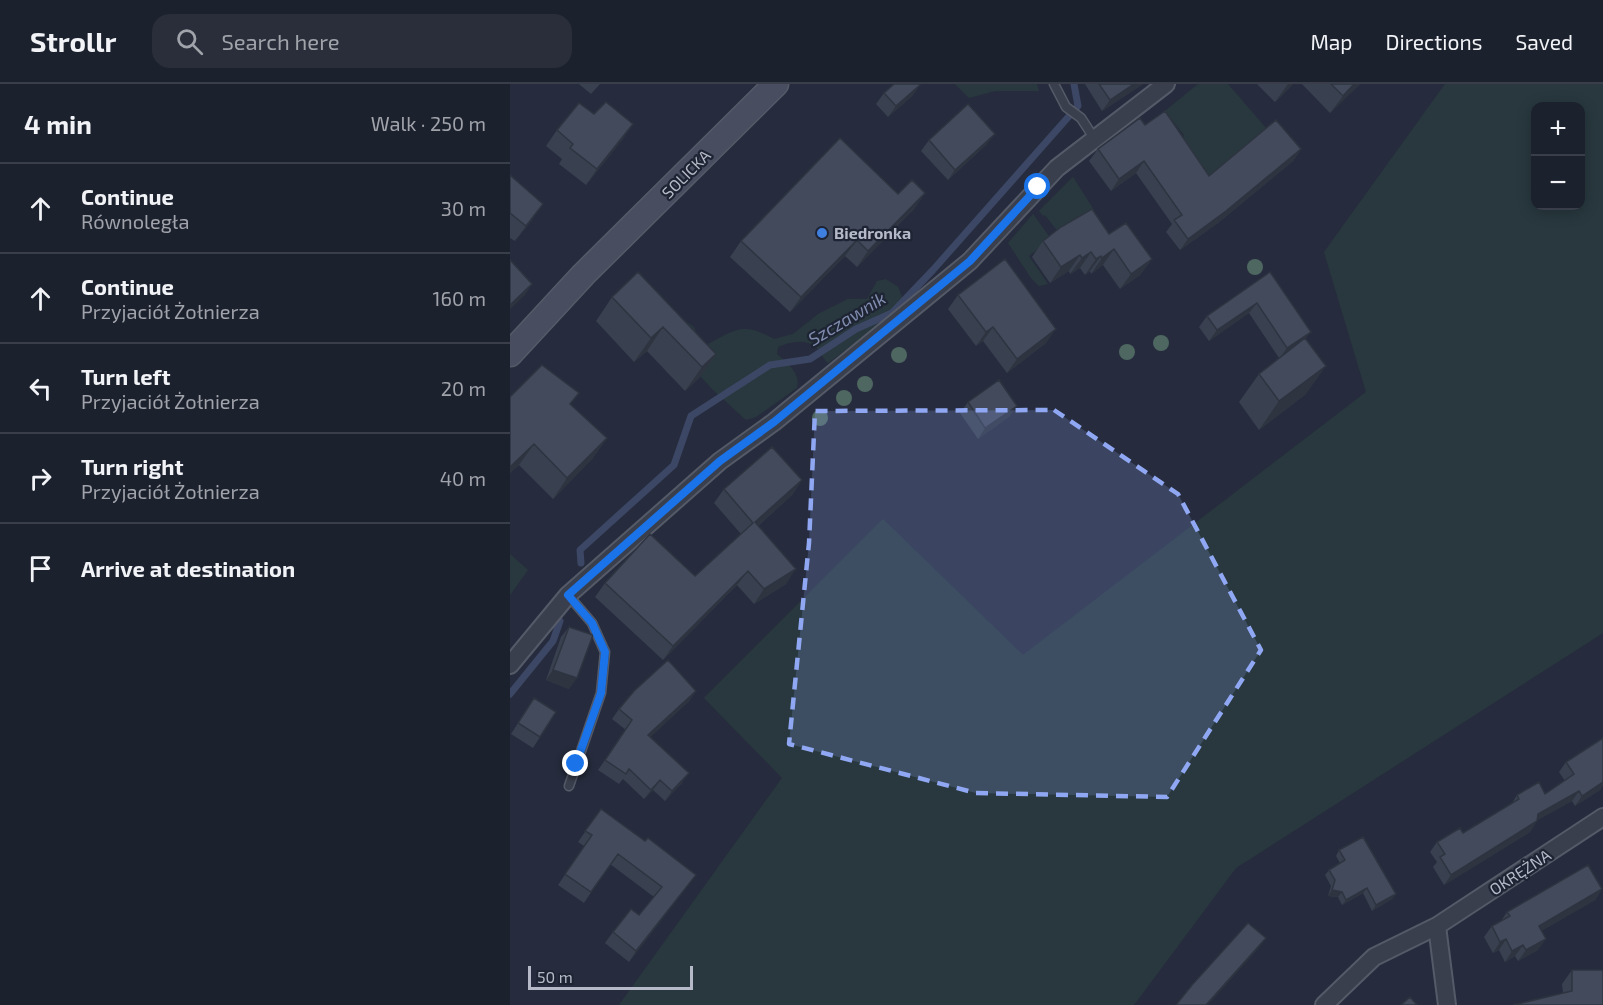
<!DOCTYPE html>
<html lang="en">
<head>
<meta charset="utf-8">
<style>
  :root { --surface:#1c212e; --page:#292e3a; --text:#f1f3f6; --muted:#a0a3aa; --line:#3a3e4a }
  body { margin:0; font-family:"Exo 2",sans-serif; background:var(--page); color:var(--text) }
  .controls { position:absolute; right:18px; top:18px; display:grid; overflow:hidden; border-radius:12px; box-shadow:0 3px 15px #0003 }
  .controls button { width:54px; height:54px; display:grid; place-items:center; padding:0; border:0; border-bottom:2px solid var(--line); background:var(--surface); color:var(--text); font:30px sans-serif }
  .scale { position:absolute; left:18px; bottom:15px; width:165px; box-sizing:border-box; padding-left:6px; border:3px solid #b6bac8; border-top:0; font-size:16px; line-height:21px; white-space:nowrap; color:#b6bac8; -webkit-text-stroke:4px #1e2433; paint-order:stroke }
  .stop { position:absolute; width:18px; height:18px; margin:-14px; border:4px solid #1a73e8; border-radius:50%; background:#fff }
  .stop.end { background:#1a73e8; border-color:#fff; box-shadow:0 2px 6px #0008 }
  .list { margin:0; padding:0; list-style:none }
  h2 { display:flex; justify-content:space-between; align-items:center; height:78px; margin:0; padding:0 24px; font-size:26px }
  h2 small { font-size:20px; font-weight:400; color:var(--muted) }
  .list li { display:grid; grid-template-columns:39px 1fr auto; gap:18px; align-items:center; box-sizing:border-box; height:90px; padding:0 24px; border-top:2px solid var(--line) }
  .list b { display:block; font-size:22px; white-space:nowrap }
  .list p { margin:0; font-size:20px; white-space:nowrap; color:var(--muted) }
  .list em { font-size:20px; font-style:normal; color:var(--muted) }
  .icon { flex:none; width:33px; height:33px; fill:none; stroke:currentColor; stroke-width:2; stroke-linecap:round; stroke-linejoin:round }
  .map { position:relative; flex:none; width:1093px; height:921px; overflow:hidden }
  header { display:flex; align-items:center; gap:36px; box-sizing:border-box; height:84px; padding:0 30px; background:var(--surface); border-bottom:2px solid var(--line) }
  header strong { font-size:28px }
  nav { display:flex; gap:33px; margin-inline-start:auto; font-size:21px }
  .search { width:420px; height:54px; background:var(--page); display:flex; align-items:center; gap:15px; box-sizing:border-box; padding:0 21px; border-radius:18px; color:var(--muted); font-size:22px }
  main { display:flex }
  aside { flex:1; background:var(--surface) }
  .map>svg:first-child { display:block }
</style>
</head>
<body>
<header>
<strong>Strollr</strong>
<div class="search"><svg class="icon" aria-label="search" viewBox="0 0 24 24"><circle cx="10" cy="10" r="6"/><path d="M15 15l6 6"/></svg>Search here</div>
<nav><a>Map</a><a>Directions</a><a>Saved</a></nav>
</header>
<main>
<aside>
<h2>4 min<small>Walk · 250 m</small></h2>
<ul class="list">
<li><svg class="icon" aria-label="ahead" viewBox="0 0 24 24"><path d="M12 20V5M6 11l6-6 6 6"/></svg><div><b>Continue</b><p>Równoległa</p></div><em>30 m</em></li>
<li><svg class="icon" aria-label="ahead" viewBox="0 0 24 24"><path d="M12 20V5M6 11l6-6 6 6"/></svg><div><b>Continue</b><p>Przyjaciół Żołnierza</p></div><em>160 m</em></li>
<li><svg class="icon" aria-label="left" viewBox="0 0 24 24"><path d="M17 20v-9H6M10 6l-5 5 5 5"/></svg><div><b>Turn left</b><p>Przyjaciół Żołnierza</p></div><em>20 m</em></li>
<li><svg class="icon" aria-label="right" viewBox="0 0 24 24"><path d="M7 20v-9h11M14 6l5 5-5 5"/></svg><div><b>Turn right</b><p>Przyjaciół Żołnierza</p></div><em>40 m</em></li>
<li><svg class="icon" aria-label="arrive" viewBox="0 0 24 24"><path d="M6 21V4h12l-3 4 3 4H6"/></svg><div><b>Arrive at destination</b></div></li>
</ul>
</aside>
<div class="map">
<svg width="1093" height="921" viewBox="0 0 1093 921">
  <rect width="100%" height="100%" fill="#262c3d"/>
  <path fill="#28383e" fill-rule="evenodd" d="M445 0H527L529 7H485L459 14Z
    M688 0H718L756 44 697 94 672 60 674 51 655 27Z
    M935 0H1093V549L726 784 624 921H109L272 694 194 614 373 435 513 571 856 308 814 168ZM1026 22H1070V122H1026Z
    M563 93 584 126 549 149 535 131 533 132 529 127Z
    M523 130 541 155 519 172 538 200 529 202 521 194 498 159Z
    M376 195 388 203 393 215 360 248 318 279C313 275 311 268 306 263 295 254 279 258 268 263L267 270C277 279 291 289 287 304L246 333 236 336 202 305 180 281 126 203 184 243 188 253 196 261C225 246 232 237 264 255L283 250 308 230 338 215H357L367 197Z
    M0 470 18 486 0 511Z"/>
  <g fill="none" stroke-linecap="round" stroke-linejoin="round">
    <path stroke="#3c4765" stroke-width="7" d="M71 479 70 466 164 381 181 332 260 281 300 275 346 245 382 229 423 186 568 22 564 0
      M0 610 43 557 50 537"/>
    <defs>
      <path id="lane" d="M544 0 556 23 571 34 584 54
        M58 511 82 539 95 568 91 609 59 702"/>
      <path id="street" d="M0 581 58 511 210 377 264 338 460 177 547 84 656 0
        M927 842 937 921
        M814 921 864 873 927 842 1093 733"/>
      <path id="secondary" d="M0 270 74 190 266 0"/>
    </defs>
    <use href="#lane" stroke="#555a68" stroke-width="11"/>
    <use href="#street" stroke="#555a68" stroke-width="20"/>
    <use href="#secondary" stroke="#555a68" stroke-width="27"/>
    <use href="#lane" stroke="#3a3f4d" stroke-width="8"/>
    <use href="#street" stroke="#3a3f4d" stroke-width="16"/>
    <use href="#secondary" stroke="#484d60" stroke-width="24"/>
  </g>
  <g fill="#4e6761">
    <circle cx="745" cy="183" r="8"/>
    <circle cx="651" cy="259" r="8"/>
    <circle cx="617" cy="268" r="8"/>
    <circle cx="389" cy="271" r="8"/>
    <circle cx="355" cy="300" r="8"/>
    <circle cx="334" cy="314" r="8"/>
    <circle cx="310" cy="334" r="8"/>
  </g>
  <path fill="#39404f" d="M69 0H90L81 10Z
    M575 0H633L592 27Z
    M747 0H783L765 18Z
    M792 0H850L820 29Z
    M410 1 402 12 378 33 366 20 374 9Z
    M84 30 123 40 112 56 76 101 49 80 52 75 36 62 47 46Z
    M635 41 699 92 791 65 783 77 708 139 670 166 656 148 662 140 626 89 601 107 579 77 588 65Z
    M419 56 477 60 438 96 411 67Z
    M0 91 22 136 5 157 0 154Z
    M415 109 404 125 347 183 335 172 280 228 220 173 231 157Z
    M599 150 642 175 630 191 610 205 593 181 581 190 580 187 575 191 570 184 560 190 559 187 540 199 522 173 533 157Z
    M760 188 796 255V310L749 346 729 318 749 290 769 274 739 229 699 257 689 243 697 232Z
    M448 211 536 259 497 289 473 257 466 262 438 225Z
    M102 213 206 270 189 294 175 307 137 267 124 278 86 237Z
    M0 313 61 321 97 354 82 375 43 415 9 381 0 389Z
    M458 318 500 332 468 355 450 329Z
    M292 396 282 411 248 442 276 500 244 520 227 501 153 576 85 513 95 499 185 492 231 450 204 419 214 405Z
    M59 543V605L36 596 51 553Z
    M186 607 179 617 140 653 172 699 155 717 143 706 134 715 113 695 109 700 88 686 116 646 102 635 109 625Z
    M24 614 30 653 23 664 1 650Z
    M1093 654V701L1090 706 1065 722 1062 717 1027 736 1020 748 934 801 923 783 927 778 920 768 927 758 953 749 1002 719 1007 711 1035 710 1055 697 1049 688 1056 678Z
    M91 725 135 757 186 791 119 878 95 859 103 848 129 831 144 813 100 780 74 819 48 801 74 762 68 758Z
    M829 766 886 810 882 815 862 827 853 809 832 821 828 813 818 812 821 802 815 791 819 786 830 779 826 772Z
    M1092 805 1085 816 1031 847 1028 866 1008 877 1005 872 995 878 989 866 983 869 974 853 982 842 991 837 997 828Z
    M1062 886 1093 921 1053 909 1052 900Z"/>
  <path fill="#2e3440" d="M624 0H633L592 27 600 16Z
    M778 0H783L765 18Z
    M844 0H850L820 29 833 12Z
    M410 1 402 12 378 33 386 22Z
    M123 40 112 56 76 101 87 85Z
    M485 50 477 60 438 96 445 86Z
    M791 65 783 77 708 139 670 166 678 155Z
    M634 77 626 89 601 107 609 95Z
    M415 109 404 125 347 183 358 167Z
    M33 120 22 136 5 157 16 142Z
    M347 156 335 172 280 228 291 213Z
    M604 165 593 181 581 190 592 174Z
    M581 168 570 184 560 190 572 174Z
    M570 171 559 187 540 199 551 183Z
    M591 172 580 187 575 191 586 175Z
    M642 175 630 191 610 205 621 190Z
    M22 200 15 211 0 225V221Z
    M747 219 739 229 699 257 707 246Z
    M153 243 137 267 124 278 141 254Z
    M483 243 473 257 466 262 476 248Z
    M546 245 536 259 497 289 507 275Z
    M801 248 793 258 770 274 777 264Z
    M206 270 189 294 175 307 192 283Z
    M816 282 796 310 749 346 769 317Z
    M507 322 500 332 468 355 475 344Z
    M97 354 82 375 43 415 57 394Z
    M24 360 9 381 0 389V383Z
    M292 396 282 411 235 453 245 438Z
    M286 485 276 500 244 520 254 505Z
    M238 487 227 501 153 576 163 562Z
    M43 586 67 594 59 605 36 596Z
    M186 607 179 617 132 661 138 651Z
    M179 689 172 699 155 717 162 707Z
    M150 696 143 706 134 715 141 706Z
    M1093 698V701L1090 706 1065 722 1072 712Z
    M1069 707 1062 717 1021 740 1028 730Z
    M1027 737 1020 748 934 801 941 791Z
    M186 791 178 802 119 878 126 867Z
    M857 804 853 809 832 821 836 816Z
    M1092 805 1085 816 1021 853 1029 842Z
    M822 806 832 808 828 813 818 812Z
    M886 810 882 815 862 827 866 821Z
    M756 854 748 865 698 921H696Z
    M996 855 989 866 983 869 990 858Z
    M1036 855 1028 866 1008 877 1016 866Z
    M1013 861 1005 872 995 878 1002 867Z"/>
  <path fill="#424a5c" stroke="#2e3440" stroke-width="1.5" d="M384 0H409L410 1 386 22 374 9Z
    M589 0H624L600 16Z
    M821 0H844L833 12Z
    M96 18 123 40 87 85 60 64 63 60 47 46 69 19 84 30Z
    M458 20 485 50 445 86 419 56Z
    M655 27 699 92 766 36 791 65 716 127 678 155 664 136 672 131 634 77 609 95 588 65 630 34 635 41Z
    M330 54 388 110 402 96 415 109 358 167 347 156 291 213 231 157Z
    M0 91 33 120 16 142 0 129Z
    M582 125 599 150 616 139 642 175 621 190 604 165 592 174 591 172 586 175 581 168 572 174 570 171 551 183 533 157 551 143Z
    M495 175 546 245 507 275 483 243 476 248 448 211Z
    M0 176 22 200 0 221Z
    M128 188 206 270 192 283 153 243 141 254 102 213Z
    M760 188 801 248 777 264 747 219 707 246 697 232Z
    M795 254 816 282 769 317 749 290Z
    M32 281 69 309 60 320 97 354 57 394 24 360 0 383V313Z
    M489 296 507 322 475 344 458 318Z
    M262 363 292 396 245 438 286 485 254 505 238 487 163 562 95 499 140 450 185 492 243 439 214 405Z
    M59 543 83 551 67 594 43 586Z
    M158 576 186 607 138 651 179 689 162 707 150 696 141 706 119 685 116 690 95 676 122 636 109 625 124 607Z
    M24 614 46 628 30 653 8 639Z
    M1093 654V698L1072 712 1069 707 1028 730 1027 737 941 791 930 773 935 770 927 758 950 744 953 749 1009 715 1007 711 1029 698 1035 710 1064 690 1056 678Z
    M91 725 135 757 138 754 186 791 126 867 103 848 121 825 129 831 152 803 108 770 81 808 55 790 82 751 75 747Z
    M853 753 886 810 866 821 857 804 836 816 832 808 822 806 825 796 819 786 835 776 829 766Z
    M1078 781 1092 805 1029 842 1036 855 1016 866 1013 861 1002 867 996 855 990 858 982 842 1000 832 997 828Z
    M738 839 756 854 696 921H666L682 901Z
    M1062 886H1093V921H1003L1062 907Z
    M900 913 907 921H891Z"/>
  <g fill="none" stroke-linecap="round" stroke-linejoin="round">
    <path stroke="#1a73e8" stroke-width="8" d="M66 680 91 609 95 568 82 539 58 511 210 377 264 338 460 177 528 103"/>
  </g>
  <path fill="#90a8f3" fill-opacity="0.2" stroke="#90a8f3" stroke-width="4.5" stroke-dasharray="12 8" stroke-linejoin="round" d="M544 326 668 410 751 566 657 713 466 709 279 660 299 459 305 327Z"/>
  <circle fill="#3f7fe0" stroke="#1e2433" stroke-width="2" cx="312" cy="149" r="6"/>
  <g text-anchor="middle" stroke-width="4.5" stroke-linejoin="round" paint-order="stroke">
    <g font-size="16" fill="#b6bac8" stroke="#1e2433">
      <text transform="translate(176 90) rotate(-45)" y="6">SOLICKA</text>
      <text transform="translate(1010 788) rotate(-33)" y="6">OKRĘŻNA</text>
    </g>
    <g font-size="16" font-weight="bold" fill="#b6bac8" stroke="#1e2433" text-anchor="start">
      <text x="324" y="155">Biedronka</text>
    </g>
    <g font-size="18" font-style="italic" fill="#7f8cae" stroke="#1e2433">
      <text transform="translate(337 235) rotate(-31)" y="6">Szczawnik</text>
    </g>
  </g>
</svg>
<div class="controls">
<button>+</button>
<button>−</button>
</div>
<div class="scale">50 m</div>
<div class="stop" style="left:528px;top:103px"></div>
<div class="stop end" style="left:66px;top:680px"></div>
</div>
</main>
</body>
</html>
